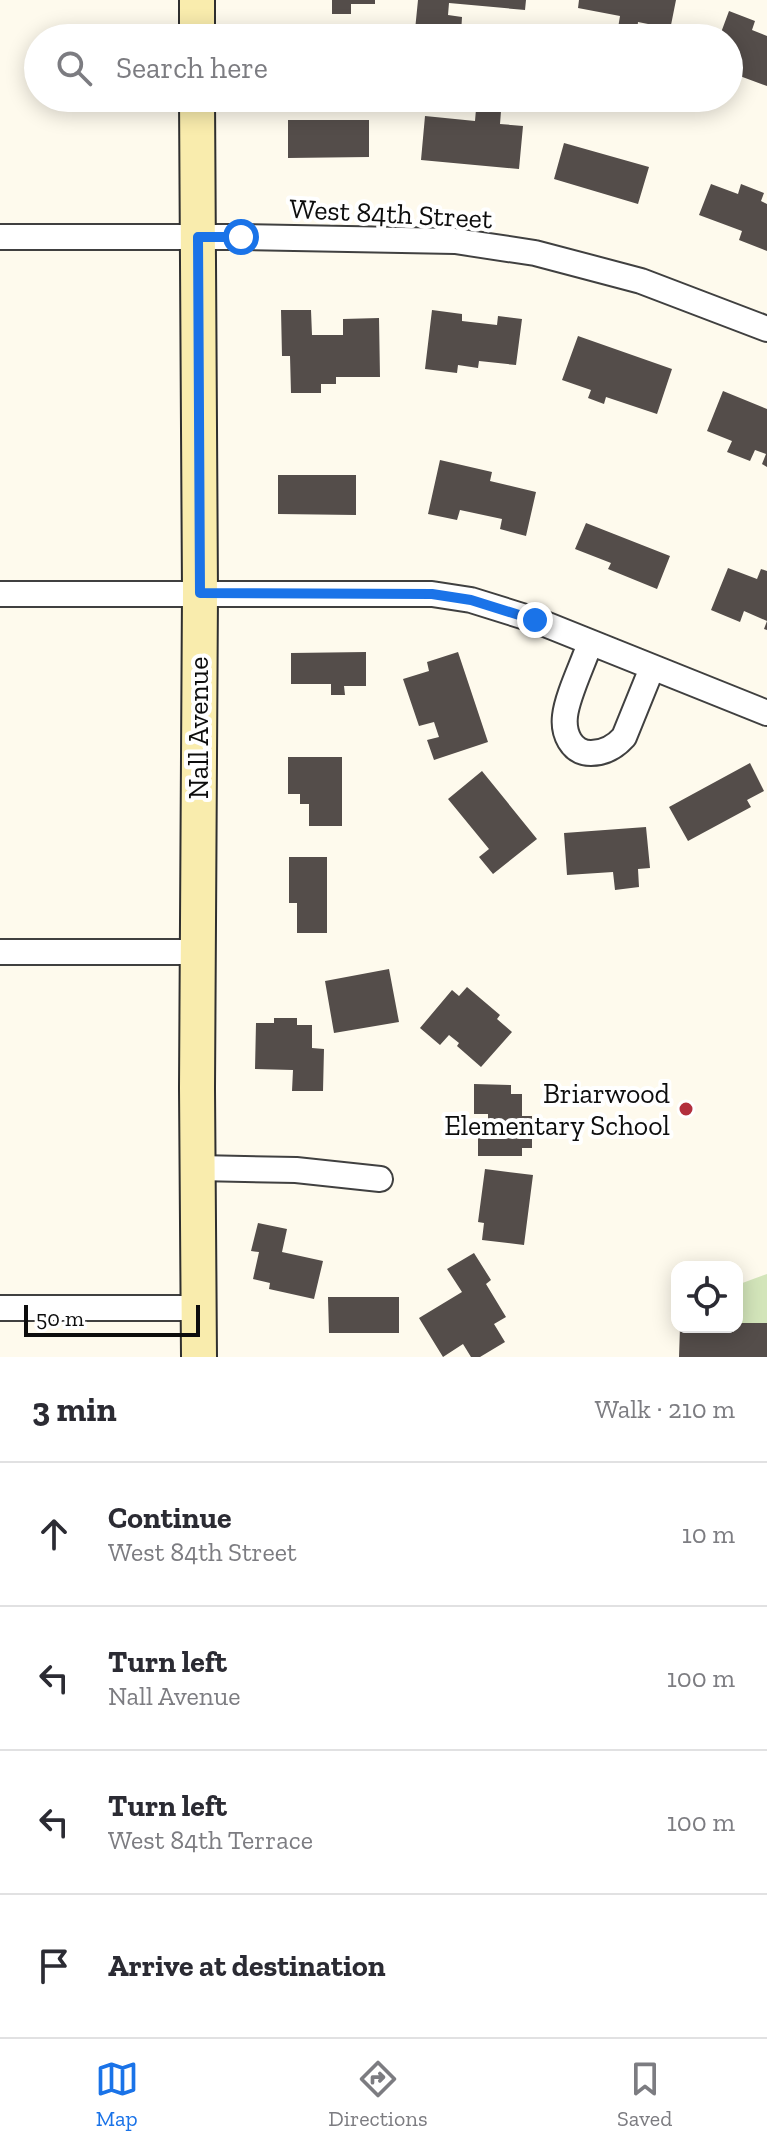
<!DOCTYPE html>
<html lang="en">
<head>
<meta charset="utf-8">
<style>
  :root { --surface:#fff; --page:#f7f7f7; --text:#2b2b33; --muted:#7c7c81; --line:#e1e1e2; --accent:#1a73e8 }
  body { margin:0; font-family:"Zilla Slab",serif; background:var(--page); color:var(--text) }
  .controls { position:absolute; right:24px; bottom:24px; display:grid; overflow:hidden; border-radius:16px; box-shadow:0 4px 20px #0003 }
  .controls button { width:72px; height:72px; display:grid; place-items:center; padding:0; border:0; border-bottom:2px solid var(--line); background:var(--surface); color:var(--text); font:40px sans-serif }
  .scale { position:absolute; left:24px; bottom:20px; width:176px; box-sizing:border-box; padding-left:8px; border:4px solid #0d0d0d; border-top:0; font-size:22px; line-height:28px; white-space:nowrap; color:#0d0d0d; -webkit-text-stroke:6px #fff; paint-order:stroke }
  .stop { position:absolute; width:24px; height:24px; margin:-18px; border:6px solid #1a73e8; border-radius:50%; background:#fff }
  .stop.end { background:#1a73e8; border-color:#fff; box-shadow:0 2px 8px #0008 }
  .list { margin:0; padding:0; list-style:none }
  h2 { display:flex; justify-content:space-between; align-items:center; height:104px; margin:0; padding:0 32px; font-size:34px }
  h2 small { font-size:26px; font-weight:400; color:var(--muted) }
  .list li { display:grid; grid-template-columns:52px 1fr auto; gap:24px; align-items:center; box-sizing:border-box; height:144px; padding:0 32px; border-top:2px solid var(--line) }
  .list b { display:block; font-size:30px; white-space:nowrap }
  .list p { margin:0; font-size:26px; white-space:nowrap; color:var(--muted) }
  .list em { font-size:26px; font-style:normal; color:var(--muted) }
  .icon { flex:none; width:44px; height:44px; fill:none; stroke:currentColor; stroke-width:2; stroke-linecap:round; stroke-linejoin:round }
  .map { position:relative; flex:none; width:767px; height:1357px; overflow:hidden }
  .search { position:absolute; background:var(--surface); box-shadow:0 4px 20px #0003; left:24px; right:24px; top:24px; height:88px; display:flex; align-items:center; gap:20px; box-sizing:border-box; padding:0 28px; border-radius:44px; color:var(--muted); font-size:30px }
  .sheet { height:680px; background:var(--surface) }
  nav { display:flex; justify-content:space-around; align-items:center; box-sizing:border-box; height:112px; border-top:2px solid var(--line); background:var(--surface); font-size:22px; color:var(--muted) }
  nav a { display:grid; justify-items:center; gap:4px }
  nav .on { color:var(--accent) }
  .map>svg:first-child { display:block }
</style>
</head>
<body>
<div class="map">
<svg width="767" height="1357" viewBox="0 0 767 1357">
  <rect width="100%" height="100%" fill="#fefaed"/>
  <path fill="#d3e5ba" d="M767 1274V1323H737V1285Z"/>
  <path fill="#544d4a" d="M332 0H375V4H351V14H332Z
    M418 0H526L525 10 449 3 448 15 462 17 461 34 415 30Z
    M579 0H676L669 35 649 32 648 24 638 22 637 32 618 28 620 16 578 8Z
    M729 11 755 21 752 30 767 36V86L729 72V38H719Z
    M476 109 501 111 500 124 523 126 519 169 421 160 425 116 475 121Z
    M288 120H369V157L288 158Z
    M564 143 649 167 638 204 554 179Z
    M711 184 738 194 741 184 764 193 761 201 767 204V251L739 240 742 231 699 215Z
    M281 310H311L312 335H343V319L379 318 380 377H336V384H321V393H291L290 356H282Z
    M432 310 462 314V321L497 325 498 316 522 319 516 365 479 361 478 368 458 365 457 373 425 369Z
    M578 336 672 369 657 414 606 397 604 404 588 398 591 390 562 380Z
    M723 391 767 409V467L762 464 766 454 755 450 750 461 727 452 732 441 707 431Z
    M440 460 492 472 490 481 536 492 526 536 500 529 502 519 460 510 457 520 428 514Z
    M278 475H356V515L278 514Z
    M586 523 670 556 657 589 608 569 611 563 575 549Z
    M728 568 757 579 761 569 767 571V630L764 629 767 621 744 611 740 622 711 610Z
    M366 652V686H344L345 695H331V684H291V653Z
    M458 652 488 742 434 760 427 740 439 737 434 722 419 726 403 679 429 671 427 662Z
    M288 757H342V826H309V804H300V794H288Z
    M750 763 764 791 747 800 751 807 688 841 669 807Z
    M482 771 537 839 493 874 479 857 489 849 448 799Z
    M646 827 650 868 638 869 639 887 615 890 613 872 567 875 564 833Z
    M289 857H327V933H297V903H289Z
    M389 969 399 1022 334 1033 325 981Z
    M467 987 500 1015 497 1019 512 1032 481 1067 457 1046 459 1043 449 1035 440 1045 420 1028 452 990 459 996Z
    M274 1018H297V1025H312V1048L324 1049 323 1091H292L293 1070 255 1069 256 1023H274Z
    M474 1084 511 1085V1094H522V1116H532V1148H522V1156H478V1124H488V1114H474Z
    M485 1169 533 1175 524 1245 482 1240 484 1223 478 1222Z
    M258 1223 287 1229 282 1252 323 1261 314 1299 269 1289 270 1283 253 1279 259 1252 251 1251Z
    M474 1253 491 1280 486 1284 506 1317 494 1324 505 1342 480 1357H471L463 1344 443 1357 419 1318 462 1292 447 1269Z
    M328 1297H399V1333H329Z
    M737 1323H767V1357H679L680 1327H737Z"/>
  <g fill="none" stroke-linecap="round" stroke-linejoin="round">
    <defs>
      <path id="minor" d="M0 237H241L455 241 535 253 641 281 767 329
        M0 594H432L471 600 535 620 767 713
        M590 643C583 664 567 696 565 716 563 733 571 753 591 753 605 753 615 747 624 737L652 668
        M0 952H199
        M198 1168 296 1170 380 1179
        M0 1308H199"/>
      <path id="secondary" d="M197 0V38
        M197 98 200 593 197 1088 199 1357"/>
    </defs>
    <use href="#minor" stroke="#404040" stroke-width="28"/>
    <use href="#secondary" stroke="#2f2f2f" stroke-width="38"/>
    <use href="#minor" stroke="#fff" stroke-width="24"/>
    <use href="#secondary" stroke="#f9ecad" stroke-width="34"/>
  </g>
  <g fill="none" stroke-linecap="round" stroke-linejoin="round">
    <path stroke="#1a73e8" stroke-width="10" d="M241 237H198L200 593 432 594 471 600 535 620"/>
  </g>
  <circle fill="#b22f3d" stroke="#fff" stroke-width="3" cx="686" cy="1109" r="8"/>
  <g text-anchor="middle" stroke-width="8" stroke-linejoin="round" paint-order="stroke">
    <g font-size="28" fill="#0d0d0d" stroke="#fff">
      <text transform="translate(391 213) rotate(3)" y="10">West 84th Street</text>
      <text transform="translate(198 728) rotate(-90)" y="10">Nall Avenue</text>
    </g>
    <g font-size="28" fill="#0d0d0d" stroke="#fff" text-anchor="end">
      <text x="670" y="1103">Briarwood<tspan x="670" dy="32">Elementary School</tspan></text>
    </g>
  </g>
</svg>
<div class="controls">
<button><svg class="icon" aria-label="locate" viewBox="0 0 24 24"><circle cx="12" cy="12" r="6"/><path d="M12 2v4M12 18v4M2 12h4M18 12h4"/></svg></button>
</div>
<div class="scale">50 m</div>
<div class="stop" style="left:241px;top:237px"></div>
<div class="stop end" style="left:535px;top:620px"></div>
<div class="search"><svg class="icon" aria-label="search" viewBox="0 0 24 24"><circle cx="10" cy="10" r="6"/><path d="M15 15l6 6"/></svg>Search here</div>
</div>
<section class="sheet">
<h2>3 min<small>Walk · 210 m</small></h2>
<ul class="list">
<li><svg class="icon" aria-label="ahead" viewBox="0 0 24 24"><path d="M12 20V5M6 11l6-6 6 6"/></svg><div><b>Continue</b><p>West 84th Street</p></div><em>10 m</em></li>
<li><svg class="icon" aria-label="left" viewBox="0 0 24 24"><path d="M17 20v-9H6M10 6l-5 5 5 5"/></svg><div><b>Turn left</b><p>Nall Avenue</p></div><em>100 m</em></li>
<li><svg class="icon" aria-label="left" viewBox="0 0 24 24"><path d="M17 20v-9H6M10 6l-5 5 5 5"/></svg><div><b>Turn left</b><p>West 84th Terrace</p></div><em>100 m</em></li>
<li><svg class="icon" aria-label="arrive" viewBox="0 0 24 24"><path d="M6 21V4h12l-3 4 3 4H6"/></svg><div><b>Arrive at destination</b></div></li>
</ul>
</section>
<nav>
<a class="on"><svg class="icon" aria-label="map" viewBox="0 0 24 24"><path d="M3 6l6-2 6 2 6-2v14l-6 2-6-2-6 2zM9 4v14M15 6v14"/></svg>Map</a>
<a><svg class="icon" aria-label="directions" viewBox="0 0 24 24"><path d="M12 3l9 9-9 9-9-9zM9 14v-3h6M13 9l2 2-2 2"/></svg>Directions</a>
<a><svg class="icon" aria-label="saved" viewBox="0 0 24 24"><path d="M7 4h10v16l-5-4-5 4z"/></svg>Saved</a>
</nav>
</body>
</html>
